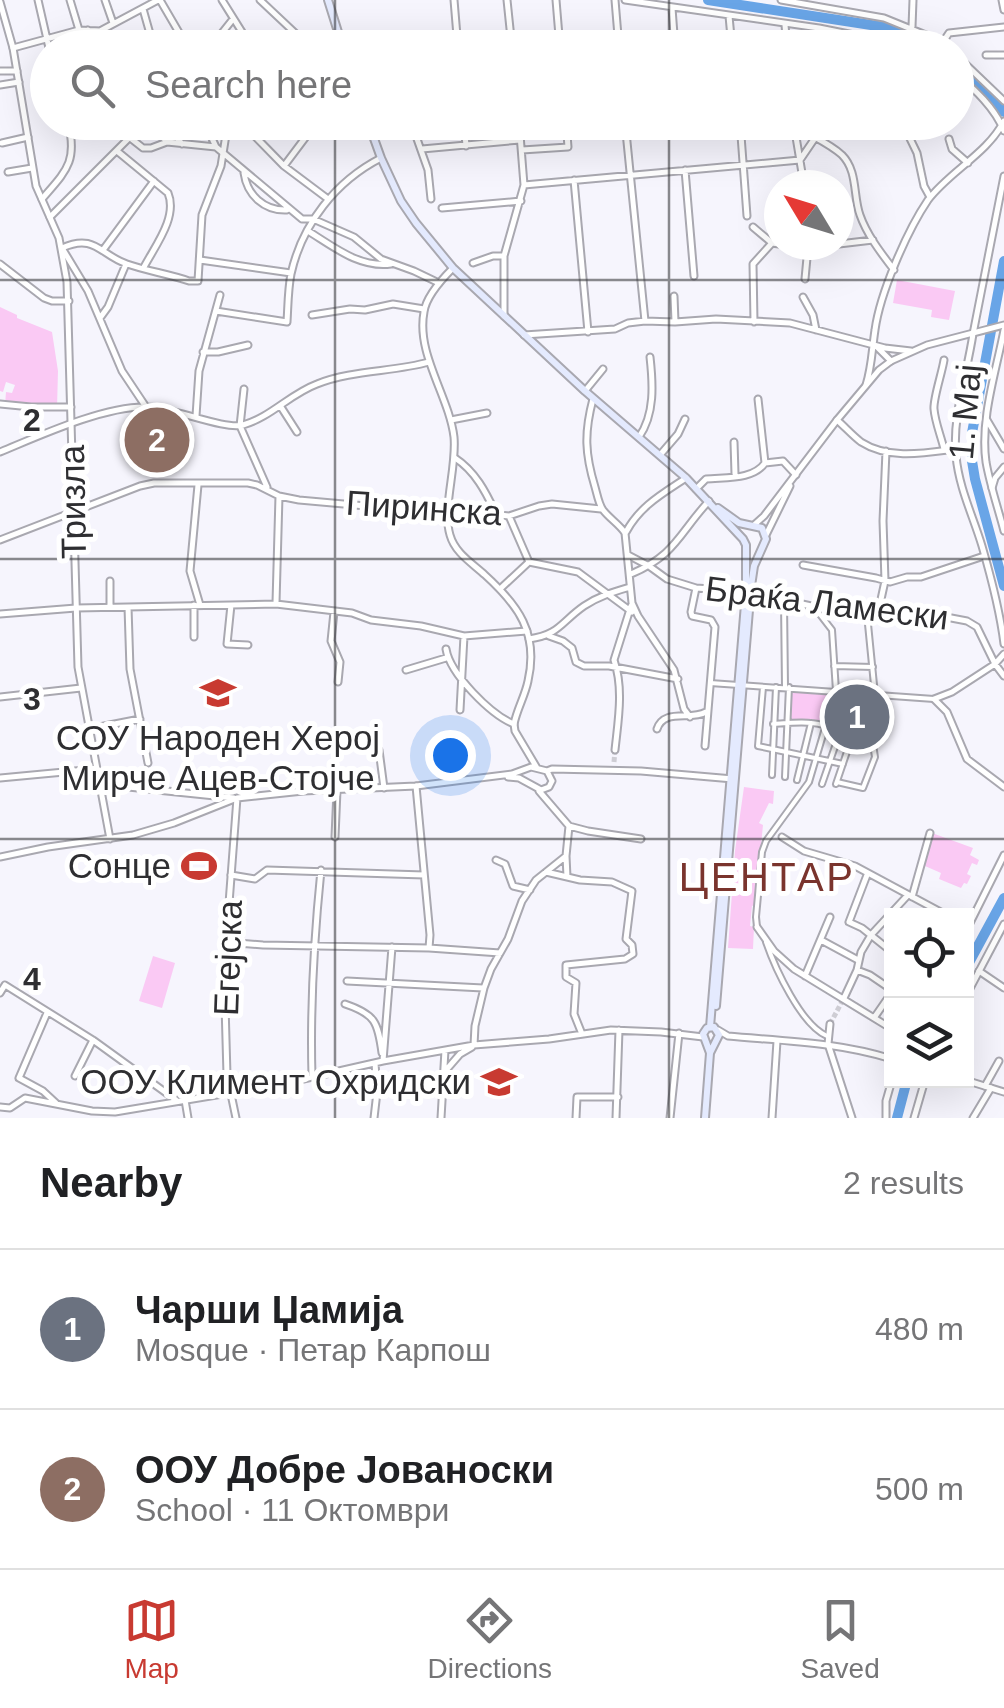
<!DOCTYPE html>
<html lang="en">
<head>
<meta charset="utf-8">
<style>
  :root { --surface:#fff; --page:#f2f2f2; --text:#202124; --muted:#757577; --line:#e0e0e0; --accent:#c83a31 }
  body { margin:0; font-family:Arial,sans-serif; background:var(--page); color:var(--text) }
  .controls { position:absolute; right:30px; bottom:30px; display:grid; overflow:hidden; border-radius:0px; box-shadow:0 10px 40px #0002 }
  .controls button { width:90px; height:90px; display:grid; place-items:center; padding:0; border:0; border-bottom:2px solid var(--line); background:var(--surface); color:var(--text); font:50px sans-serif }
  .compass { position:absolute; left:764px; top:170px; width:90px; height:90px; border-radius:50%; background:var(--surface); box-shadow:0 10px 40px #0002; rotate:308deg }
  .you { position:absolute; left:450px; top:755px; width:35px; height:35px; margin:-25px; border:8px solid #fff; border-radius:50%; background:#1a73e8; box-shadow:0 0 0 15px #1a73e833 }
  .badge { display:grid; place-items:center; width:65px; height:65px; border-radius:50%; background:var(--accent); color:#fff; font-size:32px; font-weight:700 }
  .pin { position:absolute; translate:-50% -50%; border:5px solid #fff; box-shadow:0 2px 10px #0006 }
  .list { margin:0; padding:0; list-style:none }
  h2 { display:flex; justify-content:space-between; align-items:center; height:130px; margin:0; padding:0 40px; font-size:42px }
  h2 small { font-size:32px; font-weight:400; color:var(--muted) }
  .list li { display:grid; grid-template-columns:65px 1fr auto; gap:30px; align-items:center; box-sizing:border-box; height:160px; padding:0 40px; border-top:2px solid var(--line) }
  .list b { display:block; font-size:38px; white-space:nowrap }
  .list p { margin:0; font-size:32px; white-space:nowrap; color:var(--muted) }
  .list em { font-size:32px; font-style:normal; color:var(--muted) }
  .icon { flex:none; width:55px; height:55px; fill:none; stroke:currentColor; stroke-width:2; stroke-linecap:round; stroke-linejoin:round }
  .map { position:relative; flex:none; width:1004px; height:1118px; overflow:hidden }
  .search { position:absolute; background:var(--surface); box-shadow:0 10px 40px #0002; left:30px; right:30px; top:30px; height:110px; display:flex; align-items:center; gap:25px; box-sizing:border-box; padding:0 35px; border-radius:55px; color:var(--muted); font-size:38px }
  .sheet { height:450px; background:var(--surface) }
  nav { display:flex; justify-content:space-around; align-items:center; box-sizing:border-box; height:140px; border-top:2px solid var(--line); background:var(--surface); font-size:28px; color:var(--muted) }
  nav a { display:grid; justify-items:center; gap:5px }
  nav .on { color:var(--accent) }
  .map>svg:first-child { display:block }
</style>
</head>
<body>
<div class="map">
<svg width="1004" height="1118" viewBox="0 0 1004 1118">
  <rect width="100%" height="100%" fill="#f6f5fd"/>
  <path fill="#fac9f4" d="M897 280 955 291 949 320 931 317 932 310 893 303Z
    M0 307 17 315V318L52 332 58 371 57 408 5 405 6 392 12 393 15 385 6 382 3 392 0 391Z
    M790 687 875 695 876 716 872 738 826 726 788 723Z
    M744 787 774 791 773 804 769 803 759 823 763 825 755 905 752 906 750 926 754 927 753 949 728 948 735 851Z
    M932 833 973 848 970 855 979 860 977 865 972 863 967 874 971 876 967 884 964 883 961 888 939 879 941 873 925 866Z
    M153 956 175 963 162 1008 139 1001Z"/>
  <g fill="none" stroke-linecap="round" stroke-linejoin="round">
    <path stroke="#69a5e7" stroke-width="10" d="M708 0 884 27 934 48
      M956 64 1004 112
      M1004 261 972 433V461L975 479 1004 586
      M966 968 1004 898
      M897 1118 907 1080"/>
    <path stroke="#cecdd4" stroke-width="5" stroke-dasharray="5 2.5" stroke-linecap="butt" d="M614 762 615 750
      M830 1024 844 998"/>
    <defs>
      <path id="pedestrian" d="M784 602 785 687
        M834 666 873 667
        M710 683 934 699
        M763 687 758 746 843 764
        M773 724C790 723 807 721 823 725 840 730 854 736 871 738
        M772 775 776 687
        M785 777 789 687
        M797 780 811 723
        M837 782 863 788 875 757 872 738 876 716 875 695 867 614
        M822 784 840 732
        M836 784 852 737
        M757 927 756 917 762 852 766 841 809 782 836 691 832 630 815 608
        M766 942C775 968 801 1025 827 1036"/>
      <path id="minor" d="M38 0 49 48
        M70 0 79 30 78 48
        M105 0 113 23
        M160 0 188 48
        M222 0 252 48
        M260 0 311 48
        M454 0 458 48
        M507 0 512 48
        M556 0 560 48
        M615 0 619 48
        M625 0 819 28 919 48
        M781 0 884 18 943 42 949 48
        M1002 0 1004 10
        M672 8 675 48
        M143 9 154 48
        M729 16 732 48
        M785 25 787 48
        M912 27 913 0
        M88 30 92 48
        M100 32 107 48
        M943 42 949 33 1004 27
        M13 48 79 30 100 31 158 0
        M210 48 233 19
        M956 55 1004 101
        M986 55H1004
        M0 71H17
        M956 73C975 90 995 108 1004 131
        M0 85 19 82
        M110 122 143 148H151L167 142 216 147 302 219H313L354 237 381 259 414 271 439 283
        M141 122 167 141
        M165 122 182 144
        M196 122 210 134 216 147
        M241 122 284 166 328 199
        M411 122 428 170 431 199
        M464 122 466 146
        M625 122 645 321
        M740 122 747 216
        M902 122 917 153 924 186 930 197
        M794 125C809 135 829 143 842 155 858 171 853 196 860 215 867 235 881 253 894 270
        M794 125 804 185
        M797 125 820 124 850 127 869 134 906 132
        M70 131 79 122
        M949 139 952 149 968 163
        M2 143 28 137
        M422 149 520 140
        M522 150 568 147 566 122
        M117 151 168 193C178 217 155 246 144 267
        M284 166 317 122
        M685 170 694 276
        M8 172 32 168
        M244 173C247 195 264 211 287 210
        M574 180 588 332
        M524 185 800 160 817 135 820 124
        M42 199C66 171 78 162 68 122
        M442 208 521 201
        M50 217 129 138
        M753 227 772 243 779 244
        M308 231C334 247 359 268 391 264
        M839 244 873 240
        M791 245 808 247 827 245
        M103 250 154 181
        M200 260 291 273
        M473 263 493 256H504
        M0 264 44 298 52 301H69
        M805 279 808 247
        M674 296 675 322
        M803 297 813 315 816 330
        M216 311 287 322C288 306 288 289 291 274 302 224 336 181 381 158
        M312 315 350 309 365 310 393 304 424 309
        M504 316V256L524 185 519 122
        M100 318 108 307 126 264
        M754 322 753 264 772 243
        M973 334 1004 176
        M524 335 615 329 628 323 645 321 675 322 716 319 790 323 885 348 911 351
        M876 346 891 361
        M203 352H218L248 345
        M944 360C942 373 933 399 934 409 935 422 941 436 944 449
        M866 385C872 366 872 349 875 330 880 293 907 231 928 200 950 171 987 154 1004 121
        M244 389 240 426 267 487
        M585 391 603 369
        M593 399C584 433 585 454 595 487 597 494 599 505 603 510 610 519 619 524 625 533L632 603 638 616 674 670 684 709 690 717
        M758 399 765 463
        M0 404 31 407H71
        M146 407 122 371 88 291 62 248C95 233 100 255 127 264 147 271 169 274 189 281H198L202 215 221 166 228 122
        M281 407 297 432
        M196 416 199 371 220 295
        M451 420 487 413
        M837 420C845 427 853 436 861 442 889 460 925 453 956 449
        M987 420 1004 449
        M639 437C655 414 653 384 650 357
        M734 442 735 474
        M0 452C39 436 104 406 146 407 172 407 223 430 243 425 271 417 290 394 317 384 352 370 393 372 429 362
        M660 455 678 434 685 419
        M455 458C475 471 486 492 496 514
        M198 485 190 571 200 605
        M992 488 995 478 1004 467
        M696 489 706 479C726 477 753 480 765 463L783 461 796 475
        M509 516 529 562
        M626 532C640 506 662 494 686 478
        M0 540 140 486 154 483H248L257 485 279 496 299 500 377 507 407 505 509 516 539 506 552 504 601 509
        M628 555 649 566 667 579 696 588 771 593 784 600 834 611 946 617 967 621 977 627 995 664 1004 676
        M529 562 578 572 632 612
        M803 565 876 578 890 582 907 577H921L984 556
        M631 574C676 555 679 533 709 501
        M110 581V607
        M696 588 691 612 692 616 711 620 715 627 705 746
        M500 589 529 562
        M276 603 279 496
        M194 605V637
        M231 605 227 644 248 645
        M128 607 130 669 148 763
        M334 612 331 641 340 662 338 682
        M878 613 885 581 883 521 886 451
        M0 614 76 608 276 604 352 613 371 620 421 626 464 636 527 631
        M549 636 563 641 572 648 576 662 584 666H609L678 679
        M529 639C559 635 561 622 584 606 599 596 613 592 630 587
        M446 649C450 674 491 715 514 724
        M1004 654 995 664 952 692 934 699 947 712 967 759 1004 787
        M406 670 446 658
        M0 697 81 688
        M460 710 464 636
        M89 729 140 719
        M657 729C664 708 690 721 706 712
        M374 731 373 746 379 750 384 788
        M615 750C618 721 624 689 614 660L631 606
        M0 778 96 769
        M416 786 430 935 429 948
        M100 787 109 785 234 798
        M539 791 569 826 588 831 641 839
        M335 837 337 790
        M782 837 804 851 855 866 948 916
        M566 856 567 877
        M496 860 505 864 513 886 530 890
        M546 872 580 880 612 882 632 891 626 939 632 945 633 954 625 959 566 965V977L576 983 574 1014 582 1034
        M231 875 255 879 267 870 424 875
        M867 875 849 922 862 928 892 952
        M912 897 930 833
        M757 927 774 951 794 969 892 1029
        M821 940 858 960
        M225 942 263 945 429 948 500 953
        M857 970 870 975 892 990
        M979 971 1004 988
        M805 976 830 917
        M347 981 483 988
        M0 993 5 985 93 1040 176 1100
        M844 998 857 970 861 952 871 935 908 895
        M345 1004C375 1014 378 1022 382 1053
        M47 1013 19 1078 43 1091 56 1103
        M874 1018 892 992
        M830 1024 828 1044 852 1118
        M474 1045 475 1026 484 988 491 969 508 939 522 901 536 880 566 856 569 826
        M383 1061 392 947
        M447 1069 460 1054 472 1047
        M75 1076 93 1040
        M312 1076C310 1007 314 939 321 870
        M985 1086 999 1061
        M185 1100 188 1118
        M0 1107 10 1108 25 1098 92 1111 115 1112 277 1085 383 1061 474 1045 549 1039 611 1030 661 1032 703 1037
        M374 1118 377 1092 375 1063
        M441 1118 445 1050
        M576 1118 577 1097H618
        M616 1118 619 1030
        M670 1118 679 1033
        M772 1118 777 1041
        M973 1118 991 1088"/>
      <path id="tertiary" d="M0 2 13 48 36 186 59 238 67 282 78 667 110 839
        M453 268C442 279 426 296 424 312 416 354 449 396 454 437 457 467 442 509 450 535 455 553 472 563 485 575 518 605 539 633 528 681 525 696 517 709 514 724L515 731 537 768
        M1004 330C996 372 980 419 986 462 990 485 998 508 1004 531
        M973 334C967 374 952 416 956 456 959 488 973 516 982 546 991 577 1000 611 1004 644
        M754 525 764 516 837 420 879 370 891 361 927 345 1004 325
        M766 535 790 486
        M547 771 552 769 641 771 733 779
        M508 777 519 778 541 790 549 787 552 781
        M0 857 48 847 133 835 174 823 237 798 303 791 416 786 512 774 531 767 547 771 552 781
        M966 931 1004 855
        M966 996 1004 924
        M718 1030 728 1036C783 1041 838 1042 892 1059
        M965 1080 1004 1092
        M236 1118 227 1075 224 969 237 798
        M886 1118V1101L892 1080
        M914 1118 925 1080"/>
      <path id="secondary" d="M328 0 343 48
        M368 122 381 158 401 201 416 223 453 268 585 391 686 478 743 539 746 545V592L710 1027
        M716 1006 751 586 754 566 766 539 762 528 739 523 718 508
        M705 1118 710 1053 703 1034 707 1028 714 1027 719 1035 710 1053"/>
    </defs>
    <use href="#pedestrian" stroke="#a9a8b0" stroke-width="8"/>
    <use href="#minor" stroke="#a9a8b0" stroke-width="9"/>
    <use href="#tertiary" stroke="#a9a8b0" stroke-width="9"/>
    <use href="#secondary" stroke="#a9a8b0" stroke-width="10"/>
    <use href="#pedestrian" stroke="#fff" stroke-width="4"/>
    <use href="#minor" stroke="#fff" stroke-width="5"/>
    <use href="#tertiary" stroke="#fff" stroke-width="5"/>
    <use href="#secondary" stroke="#e4eafe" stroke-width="6"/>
  </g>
  <path fill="none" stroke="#2e2e31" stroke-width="2.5" stroke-opacity="0.55" d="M335 0V48M669 0V48M335 122V1118M669 122V1118M0 280H1004M0 559H1004M0 839H1004"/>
  <defs>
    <symbol id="university-bare" viewBox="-9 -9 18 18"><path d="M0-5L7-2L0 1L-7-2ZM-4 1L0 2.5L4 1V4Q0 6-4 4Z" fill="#c83a31" stroke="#fff" stroke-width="2.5" paint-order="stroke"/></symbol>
    <symbol id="stadium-bare" viewBox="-9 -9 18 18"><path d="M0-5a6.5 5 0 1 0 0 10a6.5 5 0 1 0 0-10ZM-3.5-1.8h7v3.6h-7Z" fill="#c83a31" stroke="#fff" stroke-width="2.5" paint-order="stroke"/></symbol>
    <symbol id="school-bare" viewBox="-9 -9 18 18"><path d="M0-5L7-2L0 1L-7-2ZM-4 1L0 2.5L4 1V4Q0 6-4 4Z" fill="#c83a31" stroke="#fff" stroke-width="2.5" paint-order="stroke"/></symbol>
  </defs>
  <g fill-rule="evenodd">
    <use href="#university-bare" x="193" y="668" width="50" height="50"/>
    <use href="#stadium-bare" x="174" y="841" width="50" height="50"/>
    <use href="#school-bare" x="474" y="1057" width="50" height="50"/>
  </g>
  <g text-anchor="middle" stroke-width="10" stroke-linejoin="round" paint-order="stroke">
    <g font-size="35" fill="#2e2e31" stroke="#fff">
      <text transform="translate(965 412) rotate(-85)" y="12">1. Мај</text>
      <text transform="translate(73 502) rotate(-91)" y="12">Тризла</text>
      <text transform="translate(424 508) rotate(4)" y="12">Пиринска</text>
      <text transform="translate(827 603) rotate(7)" y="12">Браќа Ламески</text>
      <text transform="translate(228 958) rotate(-88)" y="12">Егејска</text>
    </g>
    <g font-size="35" fill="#2e2e31" stroke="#fff" text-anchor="end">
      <text x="218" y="750" text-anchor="middle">СОУ Народен Херој<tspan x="218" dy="40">Мирче Ацев-Стојче</tspan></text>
      <text x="171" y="878">Сонце</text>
      <text x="471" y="1094">ООУ Климент Охридски</text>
    </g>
    <g font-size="40" letter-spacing="2.5" fill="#7a342d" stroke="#fff">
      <text x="767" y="891">ЦЕНТАР</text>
    </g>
  </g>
  <g font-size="32" text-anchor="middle" font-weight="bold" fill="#2e2e31" stroke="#fff" stroke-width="10" stroke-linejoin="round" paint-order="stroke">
    <text x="32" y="431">2</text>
    <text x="32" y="710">3</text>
    <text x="32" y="990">4</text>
  </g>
</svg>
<div class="controls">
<button><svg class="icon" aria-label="locate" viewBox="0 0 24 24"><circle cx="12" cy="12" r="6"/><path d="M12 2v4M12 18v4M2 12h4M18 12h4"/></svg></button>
<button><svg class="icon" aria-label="layers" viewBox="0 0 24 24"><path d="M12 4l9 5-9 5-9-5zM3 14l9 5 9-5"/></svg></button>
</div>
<svg class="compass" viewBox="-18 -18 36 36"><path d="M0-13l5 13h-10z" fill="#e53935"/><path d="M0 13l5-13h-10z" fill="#757577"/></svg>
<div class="you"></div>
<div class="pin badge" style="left:857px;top:717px;background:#6b7280">1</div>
<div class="pin badge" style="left:157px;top:440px;background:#8d6e63">2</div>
<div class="search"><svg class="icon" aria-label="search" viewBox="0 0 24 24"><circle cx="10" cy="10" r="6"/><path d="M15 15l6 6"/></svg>Search here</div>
</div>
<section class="sheet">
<h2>Nearby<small>2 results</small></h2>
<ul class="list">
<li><span class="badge" style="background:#6b7280">1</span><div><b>Чарши Џамија</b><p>Mosque · Петар Карпош</p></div><em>480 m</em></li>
<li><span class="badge" style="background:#8d6e63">2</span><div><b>ООУ Добре Јованоски</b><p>School · 11 Октомври</p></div><em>500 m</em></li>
</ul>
</section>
<nav>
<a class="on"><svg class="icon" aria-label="map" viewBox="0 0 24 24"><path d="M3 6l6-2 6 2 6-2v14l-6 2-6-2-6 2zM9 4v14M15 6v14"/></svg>Map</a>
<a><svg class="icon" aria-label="directions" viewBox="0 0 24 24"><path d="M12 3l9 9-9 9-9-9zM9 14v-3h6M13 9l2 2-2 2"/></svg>Directions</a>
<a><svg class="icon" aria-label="saved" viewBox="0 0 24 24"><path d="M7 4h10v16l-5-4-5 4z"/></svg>Saved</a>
</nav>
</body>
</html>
